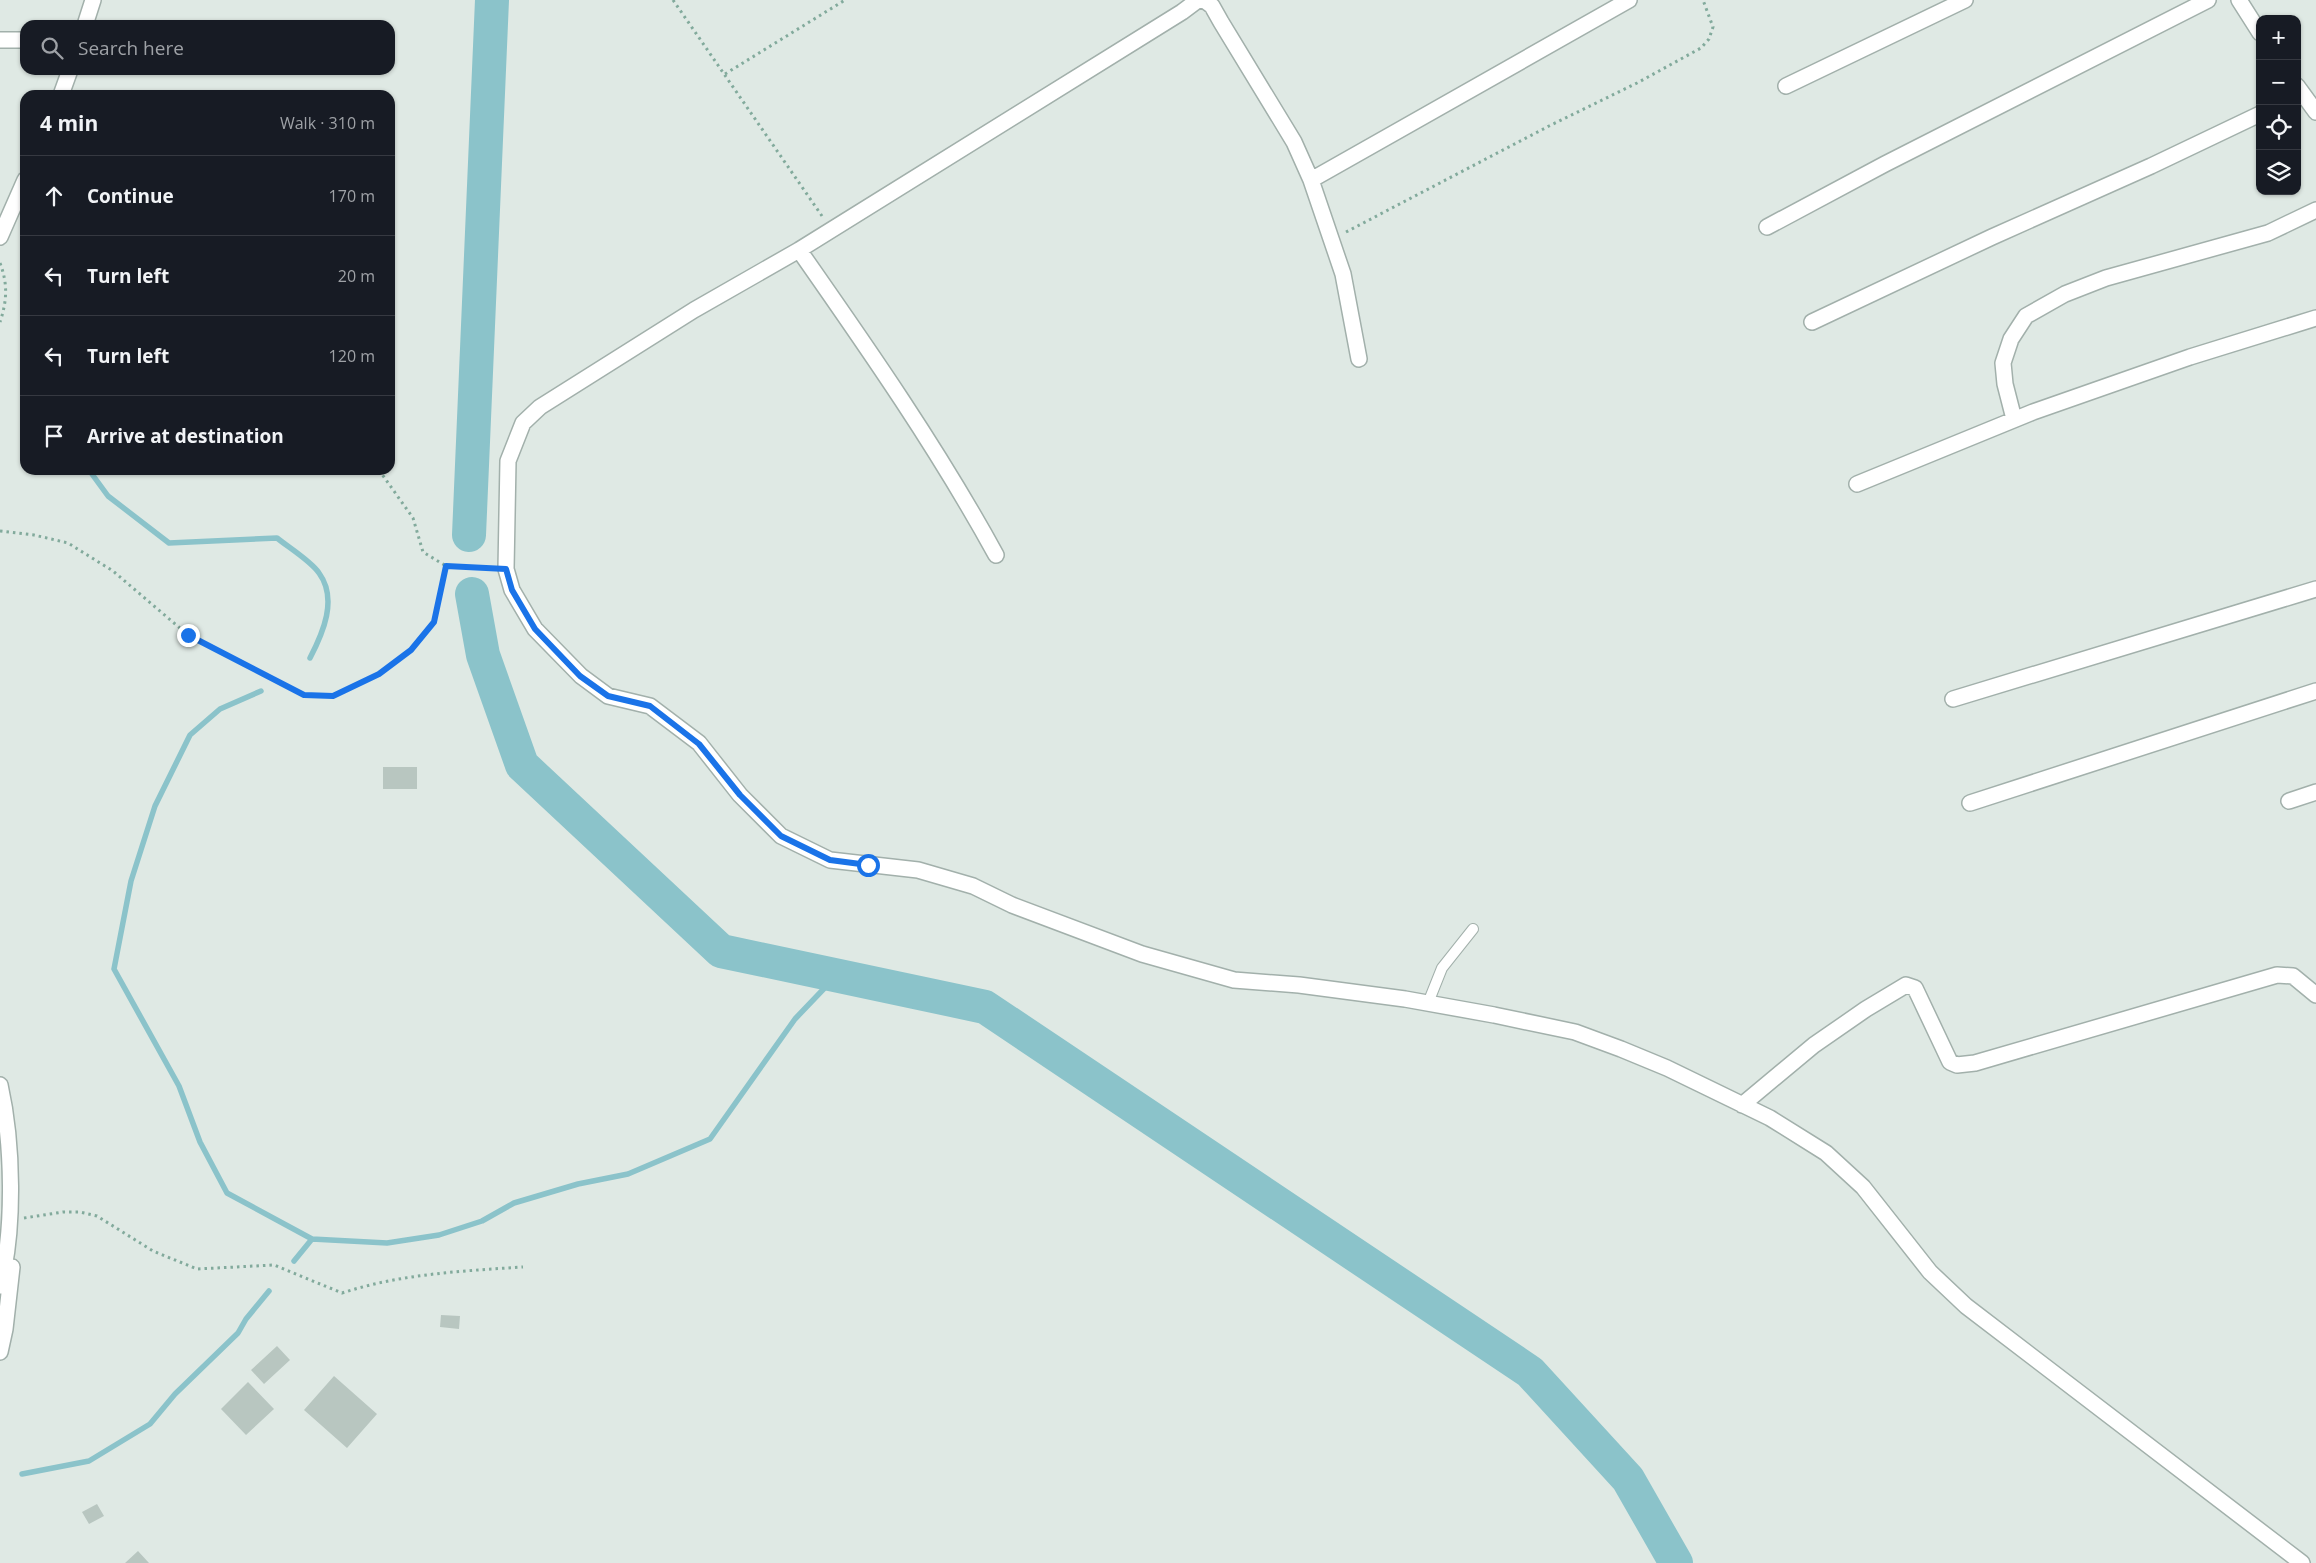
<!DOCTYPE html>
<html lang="en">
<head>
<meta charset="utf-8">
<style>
  :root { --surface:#171b24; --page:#242831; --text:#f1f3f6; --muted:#9ea1a6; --line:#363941 }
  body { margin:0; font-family:"Open Sans",sans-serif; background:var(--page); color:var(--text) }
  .controls { position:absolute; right:15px; top:15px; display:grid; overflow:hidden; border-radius:10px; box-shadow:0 1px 4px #0004 }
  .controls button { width:45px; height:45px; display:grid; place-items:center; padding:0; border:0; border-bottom:1px solid var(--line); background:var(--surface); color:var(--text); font:25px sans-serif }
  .stop { position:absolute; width:15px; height:15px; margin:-11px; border:4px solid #1a73e8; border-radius:50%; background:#fff }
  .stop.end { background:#1a73e8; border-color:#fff; box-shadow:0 1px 5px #0008 }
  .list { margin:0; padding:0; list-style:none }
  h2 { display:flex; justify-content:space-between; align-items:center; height:65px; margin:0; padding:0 20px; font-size:21px }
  h2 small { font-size:16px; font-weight:400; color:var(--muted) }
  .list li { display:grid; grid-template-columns:32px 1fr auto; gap:15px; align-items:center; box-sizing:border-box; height:80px; padding:0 20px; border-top:1px solid var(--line) }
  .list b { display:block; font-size:19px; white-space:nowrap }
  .list em { font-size:16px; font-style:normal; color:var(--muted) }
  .icon { flex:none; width:28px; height:28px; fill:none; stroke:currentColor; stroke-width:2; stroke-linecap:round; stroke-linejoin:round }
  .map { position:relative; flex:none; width:2316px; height:1563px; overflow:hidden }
  .search { position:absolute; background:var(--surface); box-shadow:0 1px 4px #0004; left:20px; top:20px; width:375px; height:55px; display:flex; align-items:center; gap:12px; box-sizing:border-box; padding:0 18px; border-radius:15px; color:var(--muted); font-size:19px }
  .panel { position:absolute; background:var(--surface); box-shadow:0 1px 4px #0004; left:20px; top:90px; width:375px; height:385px; border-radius:15px }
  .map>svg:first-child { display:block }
</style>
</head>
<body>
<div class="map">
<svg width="2316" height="1563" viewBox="0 0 2316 1563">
  <rect width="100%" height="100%" fill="#dfe9e4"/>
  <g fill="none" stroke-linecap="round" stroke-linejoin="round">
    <path stroke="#8bc3ca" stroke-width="5.5" d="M89 470 108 496 169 543 277 538C288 547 311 561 319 573 338 599 323 633 310 658
      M261 691 220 709 190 735 155 806 131 881 114 969 179 1086 200 1142 227 1193 312 1239
      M294 1261 312 1239 387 1243 439 1235 482 1221 514 1203 578 1184 628 1174 710 1139 795 1019 837 975
      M22 1474 89 1461 150 1424 175 1394 238 1333 246 1319 269 1291"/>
    <path stroke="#8bc3ca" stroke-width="34" d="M469 535 492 0
      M472 594 483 655 522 765 721 951 985 1007 1530 1372 1628 1479 1676 1563"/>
  </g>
  <path fill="#b8c6c0" d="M383 767H417V789H383Z
    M441 1315 460 1316 459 1329 440 1327Z
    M277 1346 290 1360 264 1384 251 1370Z
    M334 1376 377 1414 347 1448 304 1410Z
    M248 1382 274 1409 246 1435 221 1409Z
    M97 1504 104 1516 89 1524 82 1512Z
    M138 1551 149 1563H125Z"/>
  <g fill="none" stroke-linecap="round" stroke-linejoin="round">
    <defs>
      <path id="service" d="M1428 1003 1442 968 1473 929"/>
      <path id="minor" d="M1198 0 1182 12 799 250 694 310 540 407 523 423 508 461 506 569 512 590 535 629 581 676 608 696 650 706 699 743 740 795 781 836 830 860 918 870 973 886 1012 905 1142 954 1234 980 1299 985 1405 999 1494 1015 1575 1032 1621 1049 1667 1068 1770 1118 1826 1153 1863 1187 1930 1272 1966 1306 2302 1563
        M1204 0 1212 6 1221 22 1294 142 1311 180 1343 274 1359 359
        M85 25 93 0
        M0 40H25
        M1786 86 1965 0
        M61 95 70 70
        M1311 180 1629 0
        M1767 227 1885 164 2208 0
        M0 237 25 180
        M799 250C869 350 938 449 996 555
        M1812 322 1992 237 2151 166 2260 114
        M2014 419 2005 384 2003 363 2011 339 2026 316 2065 294 2106 278 2268 233 2316 210
        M1857 484 2033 412 2190 357 2316 318
        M1953 699 2316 589
        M2289 801 2316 792
        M1970 803 2316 691
        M1742 1105 1814 1045 1866 1009 1906 985 1915 988 1950 1062 1957 1065 1975 1063 2277 975 2293 976 2316 995"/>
      <path id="tertiary" d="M2239 0 2260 33
        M2297 86 2316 112
        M0 1085C13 1143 15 1229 0 1286
        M0 1352 5 1329 12 1267"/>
    </defs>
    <use href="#service" stroke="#a2b0ab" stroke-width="12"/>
    <use href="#minor" stroke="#a2b0ab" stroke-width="18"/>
    <use href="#tertiary" stroke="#a2b0ab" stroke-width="18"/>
    <path stroke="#82aa9c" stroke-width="3" stroke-dasharray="2.5 4" stroke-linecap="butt" d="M673 0 822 216
      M725 74 845 0
      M1346 232 1549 126 1637 83 1701 48 1709 39 1713 27 1703 0
      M0 263C8 284 7 301 0 322
      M379 470 413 518 423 552 446 566 490 568
      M0 531 34 535 68 543 113 571 188 635 303 695 333 696 379 674 411 649 435 622 446 566
      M24 1218 63 1212H80L97 1216 153 1251 197 1269 274 1265 342 1293C400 1274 461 1271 523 1267"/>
    <use href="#service" stroke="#fff" stroke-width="10"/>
    <use href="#minor" stroke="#fff" stroke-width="15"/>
    <use href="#tertiary" stroke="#fff" stroke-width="15"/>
  </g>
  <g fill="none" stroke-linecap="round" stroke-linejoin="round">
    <path stroke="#1a73e8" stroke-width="6" d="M188 635 304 695 333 696 379 674 411 650 434 622 446 566 506 569 512 590 535 629 580 676 608 696 650 706 699 744 740 795 781 836 830 860 868 865"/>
  </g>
</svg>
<div class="controls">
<button>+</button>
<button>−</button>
<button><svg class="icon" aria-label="locate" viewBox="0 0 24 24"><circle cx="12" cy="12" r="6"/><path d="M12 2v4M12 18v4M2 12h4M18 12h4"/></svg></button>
<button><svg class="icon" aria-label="layers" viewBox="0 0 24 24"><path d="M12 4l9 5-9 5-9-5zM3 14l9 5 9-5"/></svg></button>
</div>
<div class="stop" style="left:868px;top:865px"></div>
<div class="stop end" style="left:188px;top:635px"></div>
<div class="search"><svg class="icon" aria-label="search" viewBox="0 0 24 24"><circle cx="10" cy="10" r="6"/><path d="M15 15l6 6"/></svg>Search here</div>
<section class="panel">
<h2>4 min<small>Walk · 310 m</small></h2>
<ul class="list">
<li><svg class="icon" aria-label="ahead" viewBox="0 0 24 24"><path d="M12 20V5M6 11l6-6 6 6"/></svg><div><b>Continue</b></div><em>170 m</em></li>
<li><svg class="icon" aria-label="left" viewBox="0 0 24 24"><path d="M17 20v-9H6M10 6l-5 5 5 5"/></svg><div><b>Turn left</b></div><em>20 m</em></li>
<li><svg class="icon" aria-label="left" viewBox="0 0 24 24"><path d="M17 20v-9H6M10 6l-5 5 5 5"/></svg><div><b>Turn left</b></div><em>120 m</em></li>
<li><svg class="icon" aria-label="arrive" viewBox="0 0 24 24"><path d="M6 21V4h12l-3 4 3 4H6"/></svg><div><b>Arrive at destination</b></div></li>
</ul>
</section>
</div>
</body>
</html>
